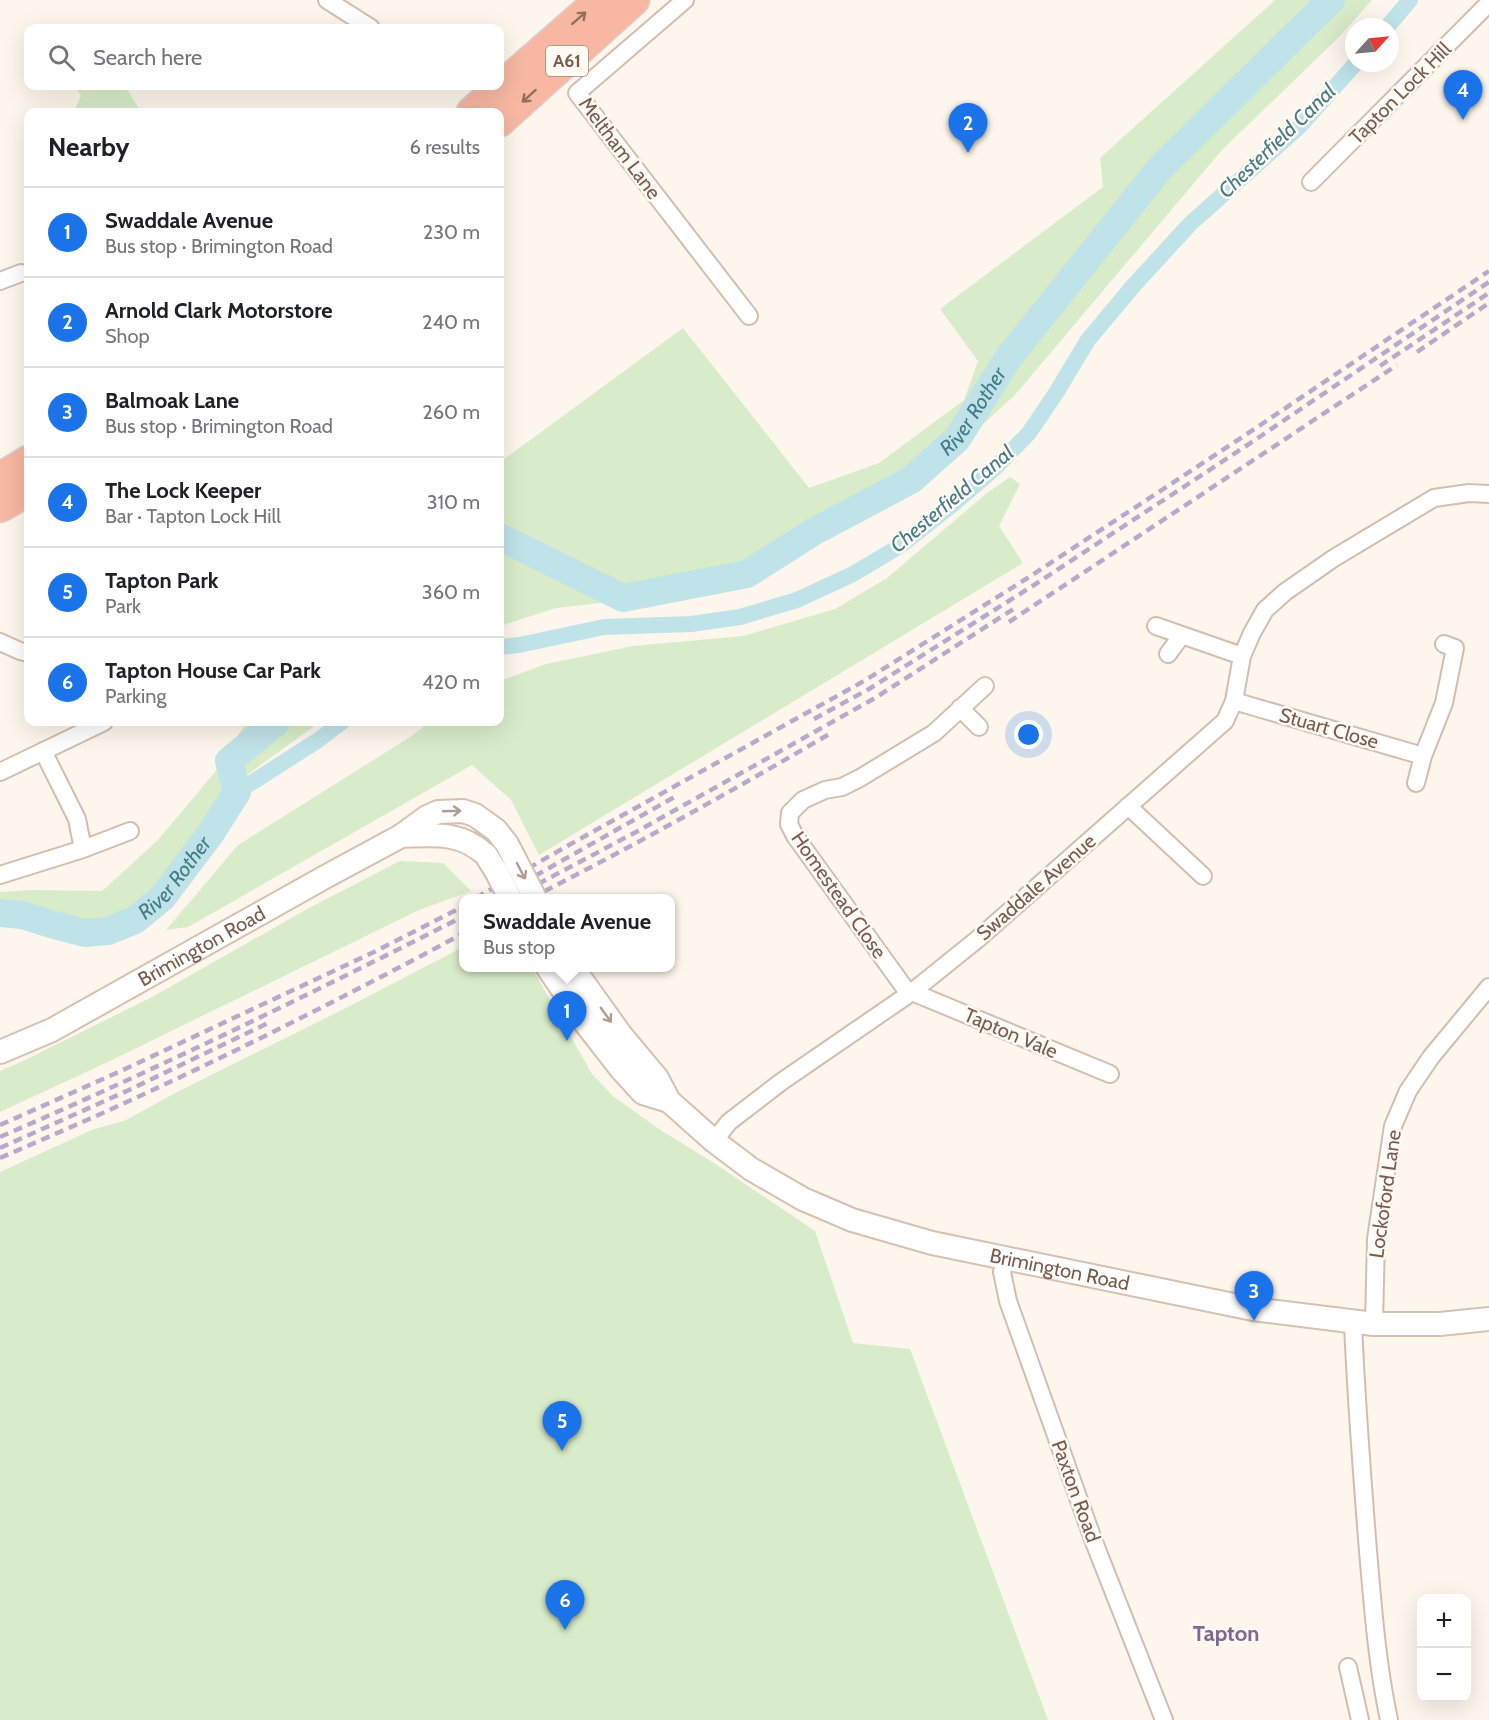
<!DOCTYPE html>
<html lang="en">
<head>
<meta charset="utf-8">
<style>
  :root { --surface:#fff; --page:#f2f2f2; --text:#202124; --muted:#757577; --line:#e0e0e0; --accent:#1a73e8 }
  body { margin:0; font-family:Cabin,sans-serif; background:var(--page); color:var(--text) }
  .controls { position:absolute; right:18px; bottom:18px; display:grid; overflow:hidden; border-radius:12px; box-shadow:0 6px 24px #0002 }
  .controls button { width:54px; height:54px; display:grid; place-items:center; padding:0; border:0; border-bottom:2px solid var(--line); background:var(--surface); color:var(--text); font:30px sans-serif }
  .compass { position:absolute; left:1345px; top:18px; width:54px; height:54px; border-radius:50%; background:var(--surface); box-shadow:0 6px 24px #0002; rotate:63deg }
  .you { position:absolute; left:1029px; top:735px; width:21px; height:21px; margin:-15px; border:4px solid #fff; border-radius:50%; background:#1a73e8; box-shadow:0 0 0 9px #1a73e833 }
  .badge { display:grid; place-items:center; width:39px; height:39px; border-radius:50%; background:var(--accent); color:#fff; font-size:20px; font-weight:700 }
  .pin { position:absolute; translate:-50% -50px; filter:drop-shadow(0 2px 3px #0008) }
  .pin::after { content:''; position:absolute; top:32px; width:21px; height:18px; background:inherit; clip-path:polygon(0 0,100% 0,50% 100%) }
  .popup { position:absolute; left:459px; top:894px; width:216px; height:78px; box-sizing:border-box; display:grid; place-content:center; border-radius:12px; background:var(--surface); filter:drop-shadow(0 2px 4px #0005); font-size:20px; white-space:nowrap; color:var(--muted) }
  .popup b { font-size:22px; color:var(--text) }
  .popup::after { content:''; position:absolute; left:50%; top:100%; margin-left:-12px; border:12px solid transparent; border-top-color:var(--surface) }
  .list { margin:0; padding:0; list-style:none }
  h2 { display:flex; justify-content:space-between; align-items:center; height:78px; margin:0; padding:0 24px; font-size:26px }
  h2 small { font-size:20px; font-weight:400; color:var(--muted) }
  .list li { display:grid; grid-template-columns:39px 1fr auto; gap:18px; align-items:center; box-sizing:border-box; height:90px; padding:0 24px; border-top:2px solid var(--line) }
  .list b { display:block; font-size:22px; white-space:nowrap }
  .list p { margin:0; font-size:20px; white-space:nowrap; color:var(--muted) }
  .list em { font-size:20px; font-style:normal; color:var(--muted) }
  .icon { flex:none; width:33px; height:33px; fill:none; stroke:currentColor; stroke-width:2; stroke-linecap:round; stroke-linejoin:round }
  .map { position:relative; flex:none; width:1489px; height:1720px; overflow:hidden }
  .search { position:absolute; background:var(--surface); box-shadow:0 6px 24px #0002; left:24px; top:24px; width:480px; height:66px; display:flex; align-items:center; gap:15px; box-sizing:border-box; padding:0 21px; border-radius:12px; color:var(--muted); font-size:22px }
  .panel { position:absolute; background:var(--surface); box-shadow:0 6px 24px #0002; left:24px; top:108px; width:480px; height:618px; border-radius:12px }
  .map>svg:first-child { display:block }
</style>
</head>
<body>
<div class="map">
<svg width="1489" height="1720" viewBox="0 0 1489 1720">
  <rect width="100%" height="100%" fill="#fdf6ec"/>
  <path fill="#d8ecc9" d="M1275 0H1372L1338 38 1222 150 1014 396 917 484 764 564 627 600 556 608 500 626V462L683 328 809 488 879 463 964 400 978 361 940 309 1103 187 1100 158Z
    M75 86H125L141 112H69L75 109 81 96Z
    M1010 477 1020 484 999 526 1023 563 539 855 511 800 472 765 188 927 166 930 238 845 410 737 430 722H500V681L546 664 633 646 743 636 835 609 887 578 987 493Z
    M249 722H320L244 777 182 860 134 911 88 923 30 908 0 906V892L32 890 102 891 158 840 215 772 244 726Z
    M400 861 443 863 471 891 419 910 110 1061 0 1112V1071L25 1060 152 997 309 908Z
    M463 947 464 968H532L592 1074 613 1096 659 1129 714 1163 815 1231 853 1343 910 1349 1048 1720H0V1172L94 1129 124 1121 179 1091 342 1010Z"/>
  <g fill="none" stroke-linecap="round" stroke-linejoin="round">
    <path stroke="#bfe3e8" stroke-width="16" d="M1387 27 1410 0
      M500 647 519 645 604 627 691 624 740 617 797 600 853 574 900 546 952 505 994 469 1029 433 1056 393 1088 340 1134 285 1191 223 1300 126 1356 63
      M237 792 317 741 342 722"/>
    <g stroke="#bfe3e8" stroke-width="28">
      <path id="s1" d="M500 537 623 598 747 574 813 532 911 480 957 439 1009 357 1161 167 1331 0"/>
      <path id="s2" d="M0 913 22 915 54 925 85 933 108 931 135 920 162 898 211 833 237 792 229 761 276 722"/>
    </g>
    <defs>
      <path id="street" d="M327 0 371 28
        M685 0 577 93 749 316
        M1311 182 1489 3
        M0 281 21 273
        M1156 626 1242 656
        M0 642 20 651 28 653
        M1168 654 1182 635
        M1234 701 1423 756
        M960 708 979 727
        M0 772 104 722
        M1416 783 1423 756 1444 703 1455 648 1444 644
        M1128 806 1203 876
        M83 849 130 831
        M0 875 83 849 77 819 43 751
        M912 992 1110 1074
        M909 994 795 836 789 824 790 813 803 800 825 790 842 787 860 778 934 733 985 686
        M714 1141 729 1122 781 1082 912 992 979 938 1225 721 1234 701 1242 656 1252 633 1265 610 1285 592 1334 558 1434 498 1469 493 1489 494
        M1006 1258 1002 1272 1008 1301 1094 1542 1164 1720
        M1353 1322C1356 1399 1362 1475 1368 1551 1373 1608 1377 1664 1389 1720
        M1374 1324 1376 1239 1393 1126 1408 1091 1431 1057 1489 987
        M1348 1667 1360 1720"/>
      <g id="secondary">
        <path d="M401 836C434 835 460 831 486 855"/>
        <path d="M548 968 586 1024 621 1069 643 1093 669 1101"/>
        <path id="s3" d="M573 968 621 1035 657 1078 669 1101 714 1141 751 1169 803 1199 852 1220 932 1243 1253 1309 1374 1324H1440L1489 1319"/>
        <path id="s4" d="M0 1052 52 1030 325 877 401 836 427 817 438 812 463 811 475 815 496 830 507 844"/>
      </g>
      <path id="highway" d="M472 112 600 0
        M500 121 634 0
        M0 478 28 461
        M0 507 28 491"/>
    </defs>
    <use href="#street" stroke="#d1beb0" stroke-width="20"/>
    <use href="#secondary" stroke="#d6c0b0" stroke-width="26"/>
    <use href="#highway" stroke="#dad1cd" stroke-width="33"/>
    <use href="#street" stroke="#fff" stroke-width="16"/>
    <use href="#secondary" stroke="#fff" stroke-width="22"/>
    <use href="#highway" stroke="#f7b7a3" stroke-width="30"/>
    <path stroke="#b9a8c9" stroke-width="4.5" stroke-dasharray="9 6" stroke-linecap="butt" d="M1417 352 1489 303
      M1380 366 1489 293
      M1009 622 1397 365
      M814 719 869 689 1031 587 1246 446 1489 282
      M538 884 636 832 875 698 1015 608
      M476 898 569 845 864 681 1026 579 1241 438 1489 271
      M496 898 678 795
      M531 898C632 847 732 791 831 733
      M0 1125 123 1070 374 952 464 906
      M0 1137C157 1069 311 994 464 916
      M0 1148 129 1090 268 1023
      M0 1158C43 1139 86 1121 129 1101 242 1049 354 992 464 933"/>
    <defs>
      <path id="secondary-bridge" d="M507 844 535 898
        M486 855 496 871 510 898"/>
    </defs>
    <use href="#secondary-bridge" stroke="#d6c0b0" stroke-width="26" stroke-linecap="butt"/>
    <use href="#secondary-bridge" stroke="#fff" stroke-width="22"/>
  </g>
  <defs><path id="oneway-shaft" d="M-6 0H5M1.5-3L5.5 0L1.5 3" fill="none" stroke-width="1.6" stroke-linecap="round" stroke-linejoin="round" transform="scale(1.5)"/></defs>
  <g stroke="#936e5e">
    <use href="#oneway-shaft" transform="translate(579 18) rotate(-41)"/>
    <use href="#oneway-shaft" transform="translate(529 96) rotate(138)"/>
  </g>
  <g stroke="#af9d94">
    <use href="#oneway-shaft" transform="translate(452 811) rotate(-2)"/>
    <use href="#oneway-shaft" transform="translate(521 871) rotate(63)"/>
    <use href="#oneway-shaft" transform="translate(606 1015) rotate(54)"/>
  </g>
  <g text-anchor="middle" stroke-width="5" stroke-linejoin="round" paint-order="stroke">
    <rect fill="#fffaf3" stroke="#a28b7f" stroke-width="1.5" x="546" y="46" width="42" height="30" rx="4.5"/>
    <g font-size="18" font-weight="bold" fill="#7a5c4d">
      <text x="567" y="67">A61</text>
    </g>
    <g font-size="20" fill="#7a5c4d" stroke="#fffaf3">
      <text transform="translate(1400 93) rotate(-45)" y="7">Tapton Lock Hill</text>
      <text transform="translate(620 148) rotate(53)" y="7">Meltham Lane</text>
      <text transform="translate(1329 728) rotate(16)" y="7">Stuart Close</text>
      <text transform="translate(1036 887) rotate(-41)" y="7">Swaddale Avenue</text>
      <text transform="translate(839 895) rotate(55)" y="7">Homestead Close</text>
      <text dy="7" stroke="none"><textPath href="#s4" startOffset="228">Brimington Road</textPath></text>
      <text transform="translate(1011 1033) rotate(23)" y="7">Tapton Vale</text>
      <text transform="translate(1385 1194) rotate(-82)" y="7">Lockoford Lane</text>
      <text dy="7" stroke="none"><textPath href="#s3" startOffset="598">Brimington Road</textPath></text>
      <text transform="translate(1076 1491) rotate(70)" y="7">Paxton Road</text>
    </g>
    <g font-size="21" font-style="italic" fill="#437c86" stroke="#fffaf3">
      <text transform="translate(1277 141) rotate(-44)" y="7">Chesterfield Canal</text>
      <text dy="7" stroke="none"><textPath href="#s1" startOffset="546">River Rother</textPath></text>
      <text transform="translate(952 499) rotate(-40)" y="7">Chesterfield Canal</text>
      <text dy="7" stroke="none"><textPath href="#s2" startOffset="198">River Rother</textPath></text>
    </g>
    <g font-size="22" font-weight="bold" fill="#846695" stroke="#fffaf3">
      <text x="1226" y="1641">Tapton</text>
    </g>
  </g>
</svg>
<div class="controls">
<button>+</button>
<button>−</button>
</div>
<svg class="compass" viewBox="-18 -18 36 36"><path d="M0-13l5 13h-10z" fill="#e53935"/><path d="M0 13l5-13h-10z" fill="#757577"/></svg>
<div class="you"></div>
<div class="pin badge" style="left:567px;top:1041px">1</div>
<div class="popup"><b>Swaddale Avenue</b>Bus stop</div>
<div class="pin badge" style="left:968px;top:153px">2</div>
<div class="pin badge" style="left:1254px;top:1321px">3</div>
<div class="pin badge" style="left:1463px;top:120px">4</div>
<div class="pin badge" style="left:562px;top:1451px">5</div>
<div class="pin badge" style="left:565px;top:1630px">6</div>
<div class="search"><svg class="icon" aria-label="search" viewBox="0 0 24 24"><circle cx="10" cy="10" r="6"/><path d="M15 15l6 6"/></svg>Search here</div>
<section class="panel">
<h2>Nearby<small>6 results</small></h2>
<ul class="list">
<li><span class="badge">1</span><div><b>Swaddale Avenue</b><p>Bus stop · Brimington Road</p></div><em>230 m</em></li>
<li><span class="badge">2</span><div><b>Arnold Clark Motorstore</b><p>Shop</p></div><em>240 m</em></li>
<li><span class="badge">3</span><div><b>Balmoak Lane</b><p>Bus stop · Brimington Road</p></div><em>260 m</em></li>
<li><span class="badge">4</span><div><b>The Lock Keeper</b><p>Bar · Tapton Lock Hill</p></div><em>310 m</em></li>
<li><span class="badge">5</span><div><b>Tapton Park</b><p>Park</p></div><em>360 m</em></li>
<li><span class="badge">6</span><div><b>Tapton House Car Park</b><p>Parking</p></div><em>420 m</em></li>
</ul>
</section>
</div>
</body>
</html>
